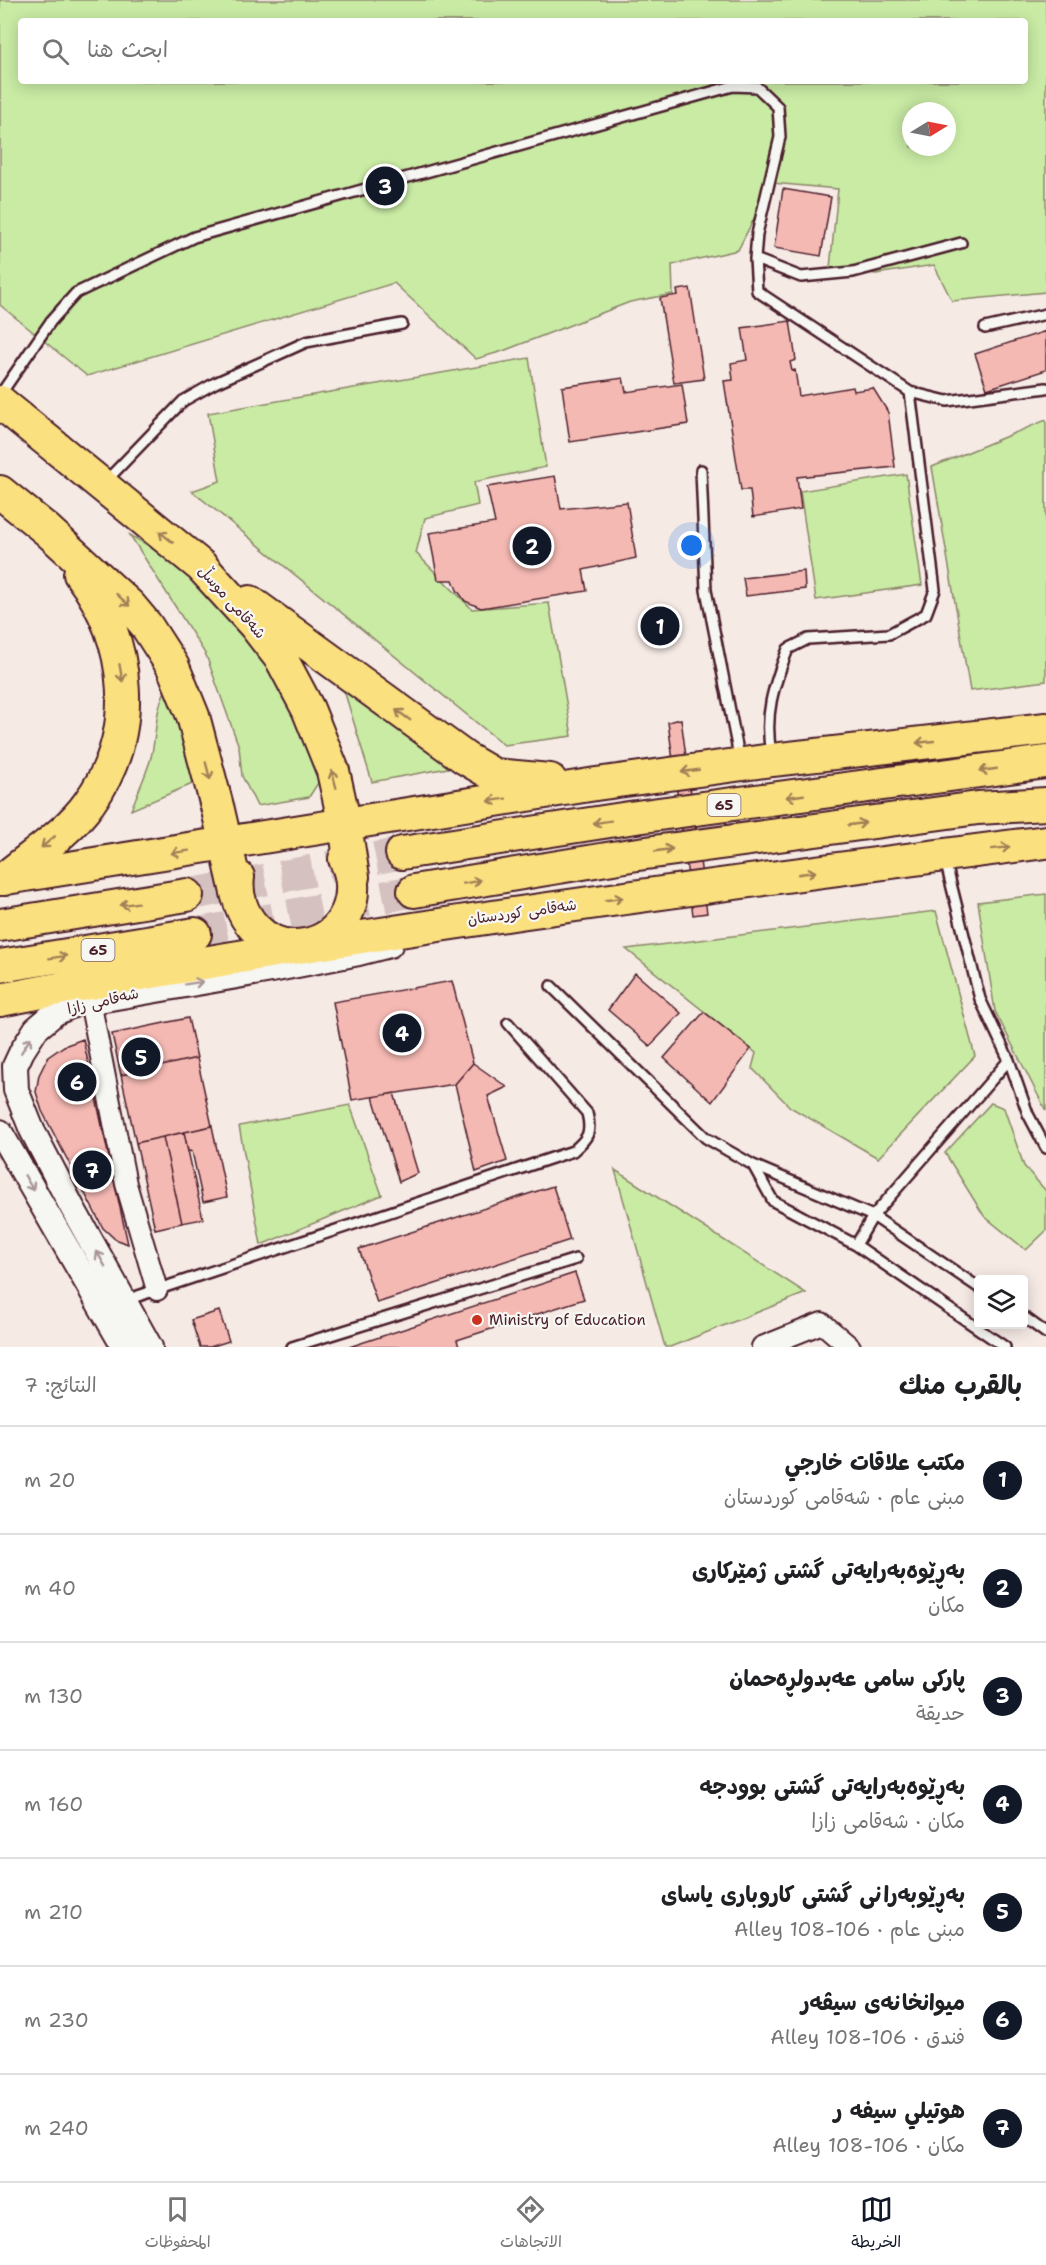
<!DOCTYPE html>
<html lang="ar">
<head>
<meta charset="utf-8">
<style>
  :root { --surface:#fff; --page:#f2f2f2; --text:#202124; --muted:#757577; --line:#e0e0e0; --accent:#111827 }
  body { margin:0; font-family:"Shantell Sans","Playpen Sans Arabic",sans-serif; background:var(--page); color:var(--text); direction:rtl }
  .controls { position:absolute; right:18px; bottom:18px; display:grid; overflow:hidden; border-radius:6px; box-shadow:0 3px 15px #0003 }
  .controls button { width:54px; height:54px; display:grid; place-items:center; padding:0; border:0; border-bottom:2px solid var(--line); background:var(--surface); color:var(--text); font:30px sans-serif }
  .compass { position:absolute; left:902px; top:102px; width:54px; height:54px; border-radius:50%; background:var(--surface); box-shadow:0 3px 15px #0003; rotate:80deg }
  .you { position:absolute; left:692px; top:546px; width:21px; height:21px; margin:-15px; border:4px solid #fff; border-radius:50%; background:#1a73e8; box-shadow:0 0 0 9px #1a73e833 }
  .badge { display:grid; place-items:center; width:39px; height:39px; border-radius:50%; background:var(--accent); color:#fff; font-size:20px; font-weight:700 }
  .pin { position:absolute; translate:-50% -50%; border:3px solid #fff; box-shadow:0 2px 6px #0006 }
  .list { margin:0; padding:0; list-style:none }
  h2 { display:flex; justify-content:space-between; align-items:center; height:78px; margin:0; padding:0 24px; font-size:26px }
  h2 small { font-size:20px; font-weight:400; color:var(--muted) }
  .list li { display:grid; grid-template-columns:39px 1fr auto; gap:18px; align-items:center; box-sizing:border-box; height:108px; padding:0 24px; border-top:2px solid var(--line) }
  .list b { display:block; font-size:22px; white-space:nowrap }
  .list p { margin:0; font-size:20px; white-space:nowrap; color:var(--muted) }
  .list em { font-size:20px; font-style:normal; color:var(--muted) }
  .icon { flex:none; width:33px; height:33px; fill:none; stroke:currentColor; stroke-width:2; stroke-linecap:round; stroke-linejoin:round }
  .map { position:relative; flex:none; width:1046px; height:1347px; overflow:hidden; direction:ltr }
  .search { position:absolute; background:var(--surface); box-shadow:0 3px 15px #0003; left:18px; right:18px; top:18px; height:66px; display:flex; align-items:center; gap:15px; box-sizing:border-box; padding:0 21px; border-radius:6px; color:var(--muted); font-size:22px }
  .sheet { height:834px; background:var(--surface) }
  nav { display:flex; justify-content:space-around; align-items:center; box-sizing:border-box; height:84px; border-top:2px solid var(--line); background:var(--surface); font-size:16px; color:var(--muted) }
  nav a { display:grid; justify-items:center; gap:3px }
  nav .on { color:var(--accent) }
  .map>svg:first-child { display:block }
</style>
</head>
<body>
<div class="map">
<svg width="1046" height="1347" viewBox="0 0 1046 1347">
  <rect width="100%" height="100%" fill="#f6eae5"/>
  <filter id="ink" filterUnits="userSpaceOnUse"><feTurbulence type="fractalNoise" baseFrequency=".0167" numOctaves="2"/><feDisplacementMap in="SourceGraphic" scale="12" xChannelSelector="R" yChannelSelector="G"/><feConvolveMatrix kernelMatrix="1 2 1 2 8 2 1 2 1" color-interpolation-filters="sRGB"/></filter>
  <g filter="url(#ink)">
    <path fill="#c9eba4" stroke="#8a8568" stroke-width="1.5" fill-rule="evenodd" d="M0 0H1046V292L952 301 934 265 876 274 830 268 838 189 772 183 738 250 672 265 673 294 630 302 503 351 476 359 394 283 87 376 0 305ZM21 21H1025V81H21ZM911 111H947V147H911Z
      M529 358 546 467 474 482 478 505 425 518 416 553 472 609 549 603 572 736 504 745 192 491 220 481 208 413Z
      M1046 420V681L970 691 932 467Z
      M906 474 922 585 816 600 800 491Z
      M130 535C188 566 238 614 273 670 294 702 307 744 320 780L309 797 257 806 242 776 239 747 206 655Z
      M340 677 453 767 372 782Z
      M165 691 176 716 197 782 131 810C137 794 145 777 150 761 157 738 154 713 165 691Z
      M1046 894V1111L995 1011 978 902Z
      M936 911 975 1056 878 1158 790 1107 752 1068 756 1053 626 949Z
      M991 1103 1004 1108 1024 1166 1046 1191V1231L1026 1250 984 1216 945 1153Z
      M350 1105 382 1195 261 1245 239 1126Z
      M615 1170 806 1293 670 1347H665Z"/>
    <path fill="#f5b9b3" stroke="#4a1f2b" stroke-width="1.5" d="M783 189 831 197 821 256 774 248Z
      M690 288 704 379 674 383 660 298 678 295 677 290Z
      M790 321 796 360 790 362 792 371 795 370 799 396 853 387 854 391 873 388 888 412 895 467 797 477 801 509 753 517 750 490H741L724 381 733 380 731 363 747 360 742 328Z
      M1046 331V370L987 389 975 354Z
      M623 378 626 392 682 384 688 424 570 442 562 387Z
      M555 476 561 509 627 502 636 558 583 570 587 591 481 608 465 601 457 590 453 580H438L429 533 495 523 487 487Z
      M804 571 805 589 746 596 743 578Z
      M681 719 707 913 693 915 668 722Z
      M681 719 707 913 693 915 668 722Z
      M635 973 681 1013 650 1046 608 1010Z
      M452 981 473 1063 455 1084 352 1100 333 1002Z
      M704 1012 751 1049 712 1102 664 1058Z
      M188 1018 197 1058 121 1075 112 1034Z
      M83 1039 128 1244 115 1239 103 1228 42 1111 36 1092 39 1075 48 1057 64 1046Z
      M197 1058 212 1126 136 1143 121 1075Z
      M473 1063 507 1087 488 1096 507 1161 476 1172 455 1084Z
      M394 1093 418 1173 399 1182 373 1097Z
      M212 1126 227 1197 203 1202 192 1151 188 1152 184 1132Z
      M184 1132 203 1219 182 1223 163 1137Z
      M163 1137 182 1223 155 1229 136 1143Z
      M553 1186 570 1240 377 1303 359 1249Z
      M575 1273 584 1299 457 1340 459 1347H349Z
      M219 1311 229 1341 210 1347H200L191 1320Z"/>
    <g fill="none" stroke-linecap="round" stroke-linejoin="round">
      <path stroke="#d4c1c0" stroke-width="32" stroke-dasharray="32 16" stroke-linecap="butt" d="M187 895 402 853
        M195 934 414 891"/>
      <defs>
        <path id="service" d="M755 259 801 277 853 272 961 243
          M985 328 1046 314
          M0 395 51 321 76 293 194 237 733 86 757 87 778 107 780 137 757 234 755 259 757 291 910 392 947 401 1046 388
          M701 470 706 590 740 761
          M106 481 183 401 215 383 306 342 402 324
          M771 754C764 714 773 687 788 649L808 639 889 634 926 614 935 590 910 392
          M945 860 980 999 1009 1060 1028 1114 1046 1148
          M551 986 706 1138 753 1165 873 1216 978 1287
          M753 1165 773 1201 856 1245
          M126 1300 573 1151C588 1138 592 1133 587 1113L508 1023
          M1024 1317 1046 1333
          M292 1347 576 1259
          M1005 1347 856 1245 873 1216 1009 1060"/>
        <path id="minor" d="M90 1001 126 1184 157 1290
          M762 1347 822 1323 850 1347"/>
        <path id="tertiary" d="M0 1132 124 1347
          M150 1347 72 1207 32 1130 16 1090 15 1066 22 1051 36 1029 55 1013 76 1004 277 969 359 953 390 945"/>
        <path id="trunk" d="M0 402 201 566 254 624 282 660 308 709 333 771 345 825 353 877
          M0 492 47 530 130 606 146 625 173 667 193 716 218 810 238 897
          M250 602 465 758 494 775 550 780
          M402 853 629 818 1046 762
          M238 877C233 915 265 952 305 945 346 938 363 893 345 859
          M0 879 596 784 772 760 1046 729
          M4 879C31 856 69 832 89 803 140 733 131 642 80 574
          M414 891 631 855 978 808 1046 804
          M0 925 187 895
          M0 966 195 934
          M0 1000C346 933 696 887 1046 842"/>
      </defs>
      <use href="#service" stroke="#4a1f2b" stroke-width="14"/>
      <use href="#minor" stroke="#4a1f2b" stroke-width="24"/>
      <use href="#tertiary" stroke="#4a1f2b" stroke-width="28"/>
      <use href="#trunk" stroke="#4a1f2b" stroke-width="36"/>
      <use href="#service" stroke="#f6f6f2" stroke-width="9"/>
      <use href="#minor" stroke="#f6f6f2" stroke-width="20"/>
      <use href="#tertiary" stroke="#f6f6f2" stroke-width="24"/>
      <use href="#trunk" stroke="#fbe080" stroke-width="32"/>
    </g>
    <defs><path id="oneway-shaft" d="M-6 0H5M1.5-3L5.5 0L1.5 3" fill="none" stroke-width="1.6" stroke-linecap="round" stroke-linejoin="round" transform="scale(1.5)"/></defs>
    <g stroke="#a28056">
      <use href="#oneway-shaft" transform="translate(166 537) rotate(-141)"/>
      <use href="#oneway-shaft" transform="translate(123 600) rotate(43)"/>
      <use href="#oneway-shaft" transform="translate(121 673) rotate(80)"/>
      <use href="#oneway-shaft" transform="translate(403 715) rotate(-144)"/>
      <use href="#oneway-shaft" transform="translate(925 742) rotate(174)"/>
      <use href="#oneway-shaft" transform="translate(988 770) rotate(172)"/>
      <use href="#oneway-shaft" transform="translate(208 771) rotate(75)"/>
      <use href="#oneway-shaft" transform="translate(690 771) rotate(172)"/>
      <use href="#oneway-shaft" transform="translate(334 779) rotate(-105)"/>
      <use href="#oneway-shaft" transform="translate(795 796) rotate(172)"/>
      <use href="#oneway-shaft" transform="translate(497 800) rotate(171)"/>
      <use href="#oneway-shaft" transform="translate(602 822) rotate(171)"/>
      <use href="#oneway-shaft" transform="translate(857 824) rotate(-8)"/>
      <use href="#oneway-shaft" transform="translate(48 842) rotate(140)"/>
      <use href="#oneway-shaft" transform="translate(1001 848) rotate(-7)"/>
      <use href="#oneway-shaft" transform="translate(664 850) rotate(-8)"/>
      <use href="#oneway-shaft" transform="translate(180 852) rotate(171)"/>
      <use href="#oneway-shaft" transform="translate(807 873) rotate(-8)"/>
      <use href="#oneway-shaft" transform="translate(472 882) rotate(-10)"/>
      <use href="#oneway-shaft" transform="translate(614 899) rotate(-8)"/>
      <use href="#oneway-shaft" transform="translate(129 904) rotate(171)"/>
      <use href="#oneway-shaft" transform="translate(58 957) rotate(-9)"/>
    </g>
    <g stroke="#a99598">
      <use href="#oneway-shaft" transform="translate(194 983) rotate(-9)"/>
      <use href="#oneway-shaft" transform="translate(26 1045) rotate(-58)"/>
      <use href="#oneway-shaft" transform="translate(29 1183) rotate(60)"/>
      <use href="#oneway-shaft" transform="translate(101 1259) rotate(-119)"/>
    </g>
  </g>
  <circle fill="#c8321e" stroke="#f6f6f2" stroke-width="2" cx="477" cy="1320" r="6"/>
  <g text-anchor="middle" stroke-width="4.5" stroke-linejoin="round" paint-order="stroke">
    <g fill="#f6f6f2" stroke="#7e6067" stroke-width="1.5">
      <rect x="707.5" y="794" width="33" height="22" rx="4.5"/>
      <rect x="81.5" y="939" width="33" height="22" rx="4.5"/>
    </g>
    <g font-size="14" font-weight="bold" fill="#4a1f2b">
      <text x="724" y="810">65</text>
      <text x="98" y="955">65</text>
    </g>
    <g font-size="15" fill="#4a1f2b" stroke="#f6f6f2">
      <text transform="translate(232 602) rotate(48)" y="5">شەقامی موسڵ</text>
      <text transform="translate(522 912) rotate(-8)" y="5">شەقامی کوردستان</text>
      <text transform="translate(103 1001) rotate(-13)" y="5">شەقامی زازا</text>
    </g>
    <g font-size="15" fill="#4a1f2b" stroke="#f6f6f2" text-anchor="start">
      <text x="489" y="1325">Ministry of Education</text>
    </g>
  </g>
</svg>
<div class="controls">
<button><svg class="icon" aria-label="layers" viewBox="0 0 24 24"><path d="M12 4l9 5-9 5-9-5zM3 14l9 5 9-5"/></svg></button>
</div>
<svg class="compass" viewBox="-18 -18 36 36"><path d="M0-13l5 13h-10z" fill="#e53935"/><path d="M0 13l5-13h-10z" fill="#757577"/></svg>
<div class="you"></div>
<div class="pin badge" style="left:660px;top:626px">1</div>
<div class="pin badge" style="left:532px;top:546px">2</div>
<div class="pin badge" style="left:385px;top:186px">3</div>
<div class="pin badge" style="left:402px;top:1033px">4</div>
<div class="pin badge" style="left:141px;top:1057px">5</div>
<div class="pin badge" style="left:77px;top:1082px">6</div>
<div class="pin badge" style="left:92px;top:1170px">7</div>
<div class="search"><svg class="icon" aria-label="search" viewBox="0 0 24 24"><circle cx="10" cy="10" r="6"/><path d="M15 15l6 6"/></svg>ابحث هنا</div>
</div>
<section class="sheet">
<h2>بالقرب منك<small>النتائج: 7</small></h2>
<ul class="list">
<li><span class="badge">1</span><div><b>مكتب علاقات خارجي</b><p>مبنى عام · شەقامی کوردستان</p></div><em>20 m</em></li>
<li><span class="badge">2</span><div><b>بەڕێوەبەرایەتی گشتی ژمێركاری</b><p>مكان</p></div><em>40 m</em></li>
<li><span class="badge">3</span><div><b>پارکی سامی عەبدولڕەحمان</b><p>حديقة</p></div><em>130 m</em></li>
<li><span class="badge">4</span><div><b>بەڕێوەبەرایەتی گشتی بوودجە</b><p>مكان · شەقامی زازا</p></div><em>160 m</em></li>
<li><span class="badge">5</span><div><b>بەڕێوبەرانی گشتی کاروباری یاسای</b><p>مبنى عام · 106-108 Alley</p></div><em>210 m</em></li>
<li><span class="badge">6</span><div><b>میوانخانەی سیڤەر</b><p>فندق · 106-108 Alley</p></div><em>230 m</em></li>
<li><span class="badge">7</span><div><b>هوتيلي سيفه ر</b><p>مكان · 106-108 Alley</p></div><em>240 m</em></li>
</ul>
</section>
<nav>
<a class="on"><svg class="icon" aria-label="map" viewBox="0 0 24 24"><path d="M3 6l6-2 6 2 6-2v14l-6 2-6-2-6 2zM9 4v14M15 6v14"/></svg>الخريطة</a>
<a><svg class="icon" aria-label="directions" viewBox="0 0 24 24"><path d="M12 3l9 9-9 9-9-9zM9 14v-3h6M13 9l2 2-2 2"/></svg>الاتجاهات</a>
<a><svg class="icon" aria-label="saved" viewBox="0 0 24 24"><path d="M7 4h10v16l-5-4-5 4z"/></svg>المحفوظات</a>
</nav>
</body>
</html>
